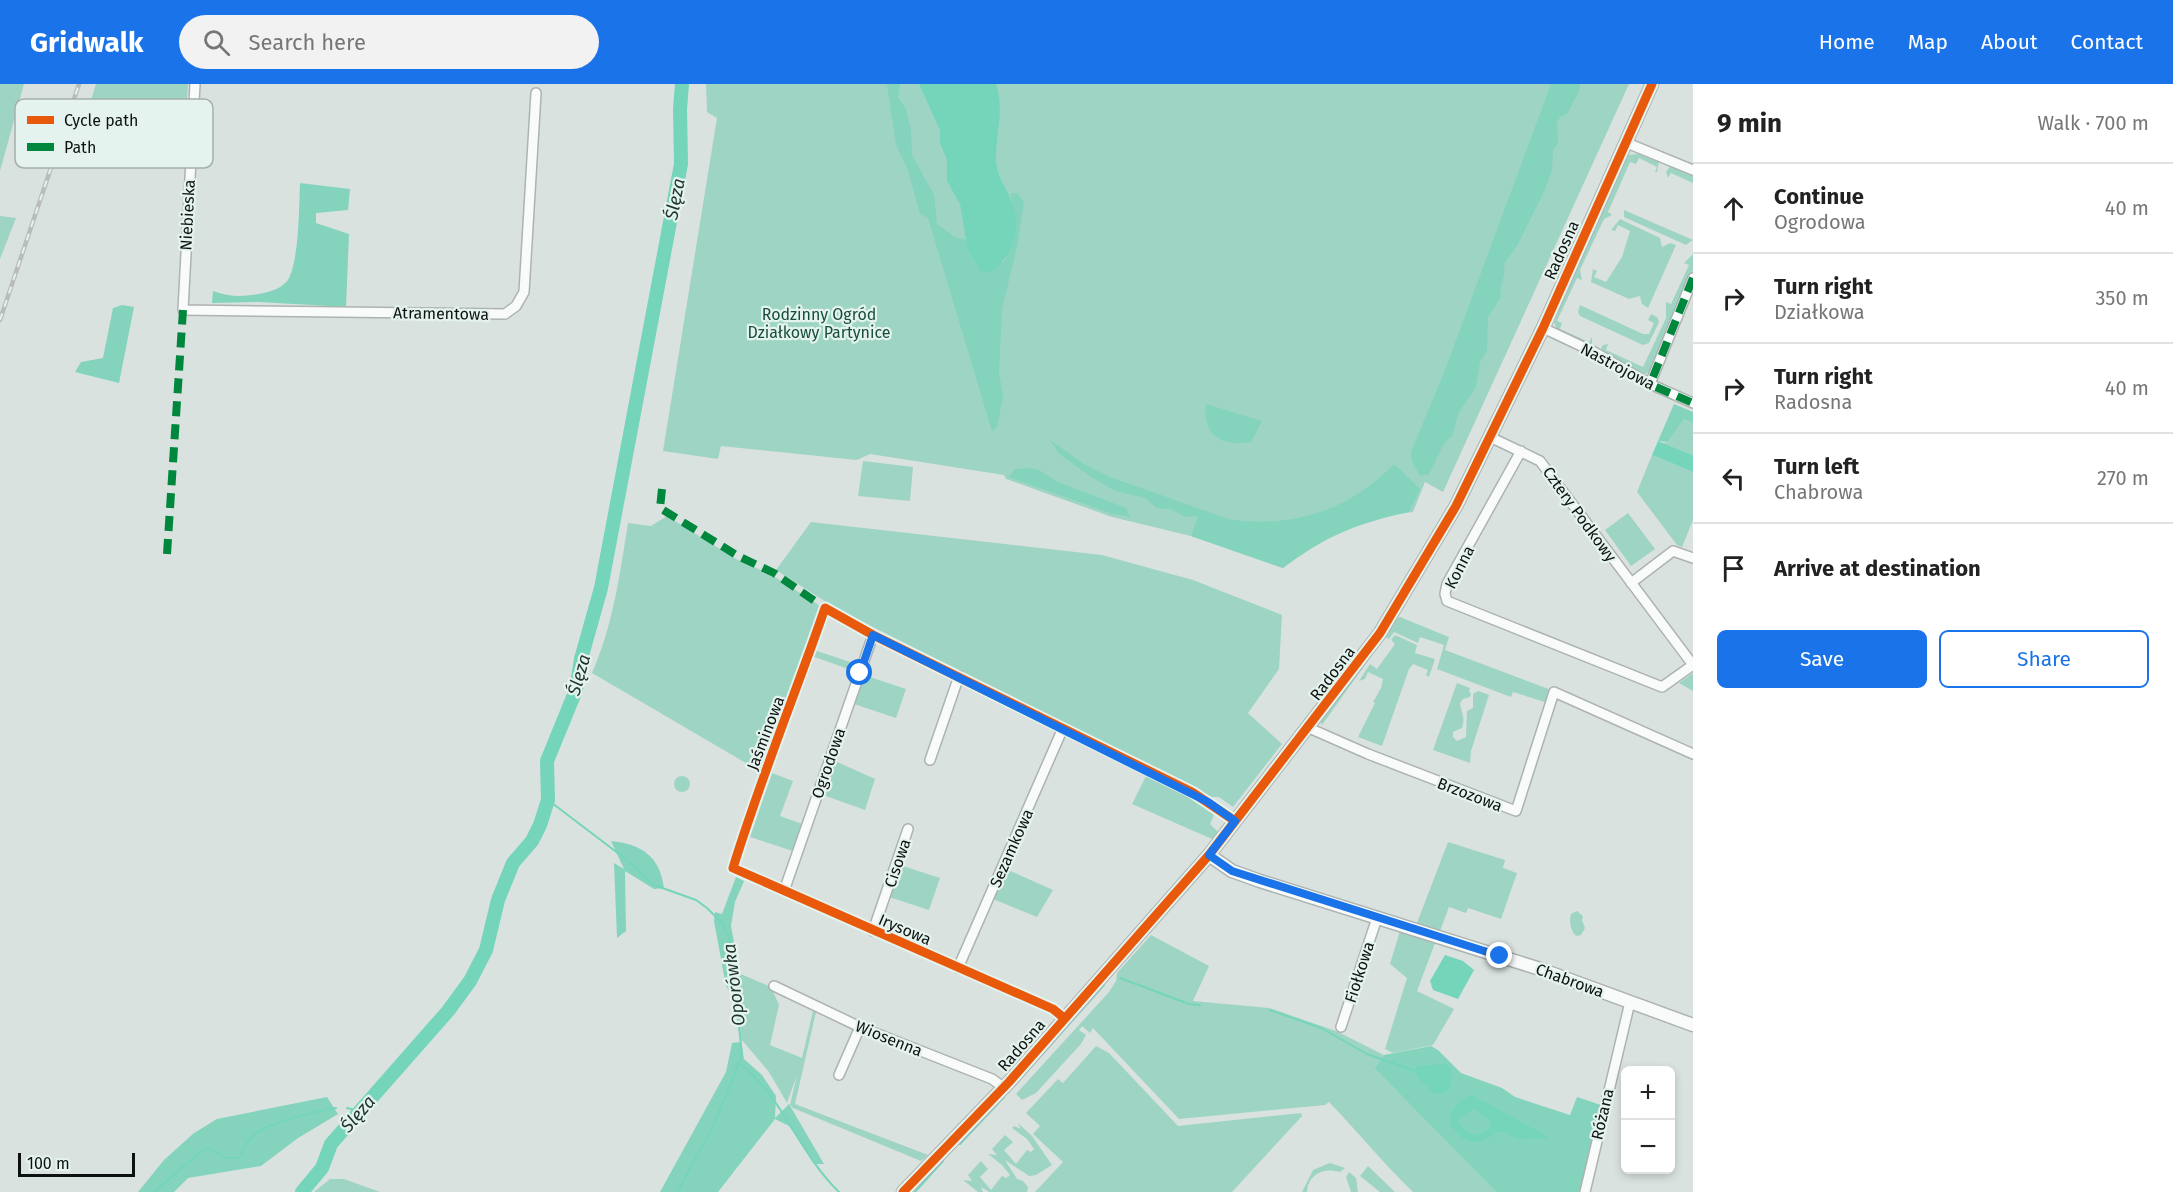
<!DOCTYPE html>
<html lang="en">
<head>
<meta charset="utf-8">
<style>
  :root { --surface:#fff; --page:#f2f2f2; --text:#222; --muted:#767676; --line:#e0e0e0; --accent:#1a73e8 }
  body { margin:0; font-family:"Fira Sans",sans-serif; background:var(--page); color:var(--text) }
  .controls { position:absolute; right:18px; bottom:18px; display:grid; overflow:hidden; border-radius:9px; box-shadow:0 3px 9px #0003 }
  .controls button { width:54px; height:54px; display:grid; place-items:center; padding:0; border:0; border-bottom:2px solid var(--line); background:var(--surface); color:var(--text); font:30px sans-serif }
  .scale { position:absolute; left:18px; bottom:15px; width:117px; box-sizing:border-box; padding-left:6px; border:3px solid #0d1210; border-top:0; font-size:16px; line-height:21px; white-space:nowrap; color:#0d1210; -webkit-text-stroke:4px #e4f3ed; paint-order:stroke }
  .stop { position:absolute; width:18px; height:18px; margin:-14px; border:4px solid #1a73e8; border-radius:50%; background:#fff }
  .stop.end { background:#1a73e8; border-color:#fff; box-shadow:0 2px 6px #0008 }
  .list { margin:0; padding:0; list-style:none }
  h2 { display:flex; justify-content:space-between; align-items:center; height:78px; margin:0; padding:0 24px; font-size:26px }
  h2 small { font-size:20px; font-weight:400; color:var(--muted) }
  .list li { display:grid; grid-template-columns:39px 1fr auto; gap:18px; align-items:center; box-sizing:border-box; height:90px; padding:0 24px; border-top:2px solid var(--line) }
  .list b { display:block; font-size:22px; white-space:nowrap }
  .list p { margin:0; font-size:20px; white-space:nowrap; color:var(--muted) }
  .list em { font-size:20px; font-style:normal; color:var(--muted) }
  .actions { display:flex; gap:12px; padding:18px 24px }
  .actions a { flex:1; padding:14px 0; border:2px solid var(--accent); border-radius:9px; text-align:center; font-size:21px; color:var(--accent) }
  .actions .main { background:var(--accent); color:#fff }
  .icon { flex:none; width:33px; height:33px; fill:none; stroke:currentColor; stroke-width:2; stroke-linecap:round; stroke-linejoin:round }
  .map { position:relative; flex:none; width:1693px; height:1108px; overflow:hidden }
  header { display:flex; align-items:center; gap:36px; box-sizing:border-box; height:84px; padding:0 30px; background:var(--accent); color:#fff }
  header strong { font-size:28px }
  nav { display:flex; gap:33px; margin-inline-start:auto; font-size:21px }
  .search { width:420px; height:54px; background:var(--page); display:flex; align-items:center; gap:15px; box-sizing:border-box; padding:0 21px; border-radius:33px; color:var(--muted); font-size:22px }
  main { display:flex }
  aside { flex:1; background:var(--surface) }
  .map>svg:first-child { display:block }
</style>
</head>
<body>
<header>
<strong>Gridwalk</strong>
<div class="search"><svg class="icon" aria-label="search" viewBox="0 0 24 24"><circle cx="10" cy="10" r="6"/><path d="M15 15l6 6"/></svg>Search here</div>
<nav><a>Home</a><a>Map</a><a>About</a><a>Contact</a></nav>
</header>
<main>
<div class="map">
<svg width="1693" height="1108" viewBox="0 0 1693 1108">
  <rect width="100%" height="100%" fill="#dae2df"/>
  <path fill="#9ed4c3" d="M0 0H24L0 87Z
    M96 0H188L185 43 115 39 99 82 76 74 71 81Z
    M706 0H1629L1443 408 1425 398 1413 428C1364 433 1321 455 1283 484L1191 452 1112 433 1006 395 1004 391 870 370 857 376 721 362 718 375 663 367 717 34 707 28Z
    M1638 70 1659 78 1657 88H1655L1657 83 1639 74 1636 80 1630 78 1608 128 1612 131 1604 135 1580 186 1582 196 1577 194 1557 237 1562 239 1560 245 1589 258 1592 253V261L1557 245 1554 239 1583 166 1628 71Z
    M1670 82 1693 92V99L1671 89 1668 94 1666 88Z
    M1624 126 1693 156 1686 161 1624 133Z
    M0 132 16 134 0 175Z
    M1620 135 1660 154 1662 163 1670 159 1676 161 1648 224 1642 220 1640 212 1629 215 1591 198 1593 185 1597 187 1594 193 1606 198 1622 173 1630 147 1618 141 1615 147 1611 146Z
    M1693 170V186L1656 271C1658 279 1651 290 1643 290L1601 265 1603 261 1608 260 1606 266 1643 283 1666 234V218L1671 220 1689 181 1684 179Z
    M1580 221 1643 250H1649L1654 239 1648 236 1651 230 1657 233 1659 238 1649 259 1643 261 1580 232 1578 228Z
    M1684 335 1693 339V371L1663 359 1668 358Z
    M1652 371 1693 388V436L1682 463 1677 461 1637 408Z
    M863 377 913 383 910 417 858 412Z
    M1628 429 1655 465 1631 482 1605 446Z
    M667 432 736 475 772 491 822 523 763 689 592 589C613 542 620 489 628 439L651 442Z
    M811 438 1102 471 1193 496 1282 531 1279 585 1248 629 1282 660 1233 723 1219 713H1212L837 525 776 486Z
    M1400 533 1449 553 1445 566 1551 606 1548 619 1513 608 1511 613 1437 585 1444 561 1420 553 1418 559 1394 548 1389 555 1385 553 1322 641 1320 637 1395 535Z
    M1395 551 1417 561 1415 569 1435 575 1429 593 1426 591 1428 586 1413 580 1409 585 1382 662 1358 653 1375 619 1373 618 1381 604 1383 595 1368 588 1365 595 1359 597 1370 580 1377 585 1395 560 1391 556Z
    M814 566 856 580 854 587 812 572Z
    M1693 589V607L1679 599Z
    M864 591 906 605 896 634 854 620Z
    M1457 599 1470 604 1469 608 1471 609 1470 613 1463 615 1460 619C1461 628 1466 633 1462 644L1453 648V653L1457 657 1466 653 1467 627 1473 624V610L1478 607 1489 611 1471 667 1470 679 1433 666Z
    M835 677 875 695 865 726 823 711Z
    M772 689 793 697 780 732 802 740 793 767 750 753Z
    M674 700a8 8 0 1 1 16 0a8 8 0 1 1-16 0Z
    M1146 692 1194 716 1214 731 1210 740 1218 748 1212 755 1132 720Z
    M1448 758 1505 776 1503 784 1517 789 1501 835 1468 824 1466 829 1449 823 1440 847 1417 839Z
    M900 781 940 794 929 826 889 813Z
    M1006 785 1053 806 1037 833 993 815Z
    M1577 827 1583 832 1582 836 1585 844 1581 851 1576 852C1570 846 1569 836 1571 830Z
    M1400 847 1435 859 1417 907 1454 925 1433 961 1393 969 1385 965 1407 894 1390 880Z
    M1151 851 1209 882 1193 917 1269 924 1336 947 1384 971 1374 984 1496 1108H1413C1383 1079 1358 1048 1329 1018L1325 1021 1179 1035 1093 944 1090 949 1082 942 1079 946 1086 951 1081 960 1036 1009 1022 1016 1016 1010 1109 908 1116 897 1117 889Z
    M734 887 771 903 779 921 770 961 802 974 813 927 816 928 795 1020 928 1071 921 1077 793 1024 790 1021 797 991 787 1019 769 988 741 955Z
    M1096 962 1109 969 1178 1042 1301 1029 1302 1032 1232 1108H1035L1063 1078 1033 1050 1040 1042 1026 1029 1058 995 1063 999Z
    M1018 1039 1032 1052 1052 1081 1036 1091 1029 1092 1005 1076 1017 1095 1023 1097 1028 1103 1027 1108H989L981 1103 983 1108H978L963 1096 972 1097 968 1091 981 1077 988 1085 980 1093 991 1106 1002 1092 1006 1094 1010 1091 1002 1081 988 1070 997 1071 992 1065 1005 1051 1013 1058 1004 1066 1016 1080 1027 1066 1031 1068 1034 1065 1027 1055 1012 1044 1014 1042 1021 1045Z
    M1330 1079 1345 1084 1340 1088C1324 1083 1308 1090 1307 1108H1302L1313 1086Z
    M1368 1082 1395 1108H1380L1360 1092Z
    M1349 1088 1356 1094 1358 1108H1351L1346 1093Z
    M330 1095H344L380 1108H314Z"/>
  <path fill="#84d3bd" d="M887 0H900L898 13 906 25 911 46 912 71 934 111 937 140 955 153 966 156 970 170 980 187 1005 177 1015 149 1011 109H1017L1024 118 1017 163 1002 225 999 288 1003 313 997 343 992 347 928 134 920 130 908 86 896 61Z
    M1551 0H1580V5L1567 30 1560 33 1557 39 1558 59 1553 66 1552 86 1543 110 1517 162 1504 180C1506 195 1498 204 1501 213L1488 233 1487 266 1480 278 1476 303 1458 330 1452 352C1440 360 1437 378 1429 390L1420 392 1412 378 1411 368 1445 286Z
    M300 99 350 105 348 126 316 129V139L349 150 346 223 259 218 212 219 213 207C229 213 242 213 259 210 270 208 285 204 290 192 299 170 299 124 300 99Z
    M122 221 134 223 119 299 75 288 81 278 103 274 113 224Z
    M1206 320 1262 337 1251 358C1222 363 1202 352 1206 320Z
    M1674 320 1693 328V339L1684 335 1668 358 1658 357Z
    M1050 356 1084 380 1110 393 1228 435C1291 445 1349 427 1394 380L1420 405 1409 428C1358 439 1325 452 1283 484L1191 452 1198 432 1186 433 1170 425 1157 424 1145 414 1116 407 1091 393 1058 369Z
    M1029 384 1039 386 1058 398 1126 424 1130 433 1113 430 1008 393 1015 385Z
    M611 757C641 760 660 772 664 804L654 805 625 787 626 847 617 854 614 779 624 785Z
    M736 793 744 797 735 818 731 842 737 874 736 909H731L726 902 714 837 715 828 722 830Z
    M741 958 744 975 762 991 776 1012 775 1034 789 1020 824 1080H816L789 1042 775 1035 718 1108H660L726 988 732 959Z
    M1431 962 1438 966 1461 989 1502 1004 1515 1013 1570 1031 1577 1013 1601 1021 1581 1108H1496L1374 984 1384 971Z
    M327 1013 338 1030 298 1054 261 1082 188 1094 174 1108H138L164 1076 194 1049 217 1035Z"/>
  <path fill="#74d5bb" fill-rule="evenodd" d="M919 0H996C1005 27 995 51 996 77 997 91 1003 99 1009 111 1022 142 1017 169 990 188L980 187 968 166 960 120 947 97V75L940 59V46Z
    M1658 357 1693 371V388L1652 371Z
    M1445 871 1463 877 1474 886 1458 915 1433 906 1430 897Z
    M1445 980 1452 986 1450 1004 1445 1009 1434 1010 1420 996 1415 987 1418 982Z
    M1472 1011 1545 1051 1549 1054 1517 1055 1503 1047 1497 1048C1486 1057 1472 1063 1460 1052 1455 1048 1455 1044 1450 1041 1449 1026 1458 1015 1472 1011ZM1474 1025 1490 1037 1491 1043 1481 1050H1469L1459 1039V1034Z"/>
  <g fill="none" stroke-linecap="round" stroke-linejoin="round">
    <path stroke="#74d5bb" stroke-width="2" d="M548 716 627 776 654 801 696 816 707 824 722 839 729 853 742 970 739 979C783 1012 799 1070 839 1108
      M1120 894 1189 920 1200 921
      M1270 926 1321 944 1367 970 1415 987
      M1013 1003 1104 901
      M347 1024 359 1027
      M960 1060 1004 1013
      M154 1108 203 1066 208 1064 227 1074H238C243 1068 246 1060 251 1054 263 1039 317 1027 336 1024
      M677 1108 712 1045 739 979
      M915 1108 943 1077"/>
    <path stroke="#74d5bb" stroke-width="14" d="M302 1108 322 1084 331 1060 448 927 470 897 486 866 498 816 513 779 532 757 540 741 548 716 547 677 576 606 581 575 601 504 681 80 680 25 682 0"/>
    <defs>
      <path id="street" d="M195 0 183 226 505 230 516 222 524 208 536 9
        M1627 59 1693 86
        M1543 244 1594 268 1650 300 1693 319
        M1650 300 1693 194
        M1490 353 1540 377 1693 581
        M1521 367 1447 500 1445 510 1447 517 1662 603 1693 581
        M1631 499 1673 467 1693 474
        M1309 644 1368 670 1516 727 1554 608 1693 670
        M930 676 959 592
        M784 807 873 551
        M873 847 908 745
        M958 884 1063 644
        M774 902 860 943 992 995 1003 1003
        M1064 934 1053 925 733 784C760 696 795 611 825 524L873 551 1192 708 1235 737
        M1341 943 1377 834
        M839 991 860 943
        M1585 1108 1630 918"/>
      <path id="secondary" d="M1209 771 1232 787 1260 797 1537 884 1693 941
        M903 1108 1009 998 1209 771 1380 549 1456 422 1543 244 1652 0"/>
    </defs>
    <use href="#street" stroke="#adb3b1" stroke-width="12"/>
    <use href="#secondary" stroke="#adb3b1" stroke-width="15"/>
    <use href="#street" stroke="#f9fbfa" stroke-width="9"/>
    <use href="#secondary" stroke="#f9fbfa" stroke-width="12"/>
    <defs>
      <path id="rail" d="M0 236 79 0"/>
    </defs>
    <use href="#rail" stroke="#babcbb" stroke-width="4.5"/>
    <use href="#rail" stroke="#e4f3ed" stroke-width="2" stroke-dasharray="7" stroke-linecap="butt"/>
    <path stroke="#00873e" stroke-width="8" stroke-dasharray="15 8" stroke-linecap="butt" d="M1653 293 1693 194
      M1656 303 1693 319
      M662 405 660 424 738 472 774 489 825 524
      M167 470 183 226"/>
    <defs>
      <path id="cycleway" d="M1064 934 1053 925 733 784C760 696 795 611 825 524L873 551 1192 708 1235 737
        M903 1108 1009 998 1209 771 1380 549 1456 422 1543 244 1652 0"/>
    </defs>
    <use href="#cycleway" stroke="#e4f3ed" stroke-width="13"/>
    <use href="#cycleway" stroke="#e8590c" stroke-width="9"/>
  </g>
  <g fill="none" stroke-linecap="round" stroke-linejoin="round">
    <path stroke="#1a73e8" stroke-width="8" d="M860 589 873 551 1208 718 1235 737 1209 771 1232 787 1500 872"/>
  </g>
  <g text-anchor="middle" stroke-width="4.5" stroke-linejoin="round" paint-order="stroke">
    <g font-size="16" fill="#0d1210" stroke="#e4f3ed">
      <text transform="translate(187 131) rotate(-87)" y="6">Niebieska</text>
      <text transform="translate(1561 166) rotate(-66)" y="6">Radosna</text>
      <text transform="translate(441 229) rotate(1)" y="6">Atramentowa</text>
      <text transform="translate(1618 282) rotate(28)" y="6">Nastrojowa</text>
      <text transform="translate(1580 430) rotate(54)" y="6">Cztery Podkowy</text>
      <text transform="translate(1459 483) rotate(-63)" y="6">Konna</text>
      <text transform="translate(1332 589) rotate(-53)" y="6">Radosna</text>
      <text transform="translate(765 649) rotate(-69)" y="6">Jaśminowa</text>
      <text transform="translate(828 679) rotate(-71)" y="6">Ogrodowa</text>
      <text transform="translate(1470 710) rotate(21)" y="6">Brzozowa</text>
      <text transform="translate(1011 764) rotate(-66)" y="6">Sezamkowa</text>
      <text transform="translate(897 779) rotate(-71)" y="6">Cisowa</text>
      <text transform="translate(905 845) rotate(23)" y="6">Irysowa</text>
      <text transform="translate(1359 888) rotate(-72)" y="6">Fiołkowa</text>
      <text transform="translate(1570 896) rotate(20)" y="6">Chabrowa</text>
      <text transform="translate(889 954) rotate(22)" y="6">Wiosenna</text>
      <text transform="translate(1021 961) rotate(-49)" y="6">Radosna</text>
      <text transform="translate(1602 1030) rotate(-77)" y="6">Różana</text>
    </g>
    <g font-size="16" fill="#164e3e" stroke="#e4f3ed">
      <text x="819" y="236">Rodzinny Ogród<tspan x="819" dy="18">Działkowy Partynice</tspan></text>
    </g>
    <g font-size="18" font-style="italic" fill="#1d342c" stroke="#e4f3ed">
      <text transform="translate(675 115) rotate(-79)" y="6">Ślęza</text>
      <text transform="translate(579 591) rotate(-74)" y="6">Ślęza</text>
      <text transform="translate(734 901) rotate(-97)" y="6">Oporówka</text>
      <text transform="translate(358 1030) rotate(-49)" y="6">Ślęza</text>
    </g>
  </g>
  <rect x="15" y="15" width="198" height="69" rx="9" fill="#e4f3ed" stroke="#a4b0ab" stroke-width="1.5"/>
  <rect x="27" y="32" width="27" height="8" fill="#e8590c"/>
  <rect x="27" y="59" width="27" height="8" fill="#00873e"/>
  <g font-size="16" fill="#0d1210">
    <text x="64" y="42">Cycle path</text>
    <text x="64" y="69">Path</text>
  </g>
</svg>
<div class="controls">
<button>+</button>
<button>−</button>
</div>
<div class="scale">100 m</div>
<div class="stop" style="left:860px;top:589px"></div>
<div class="stop end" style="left:1500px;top:872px"></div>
</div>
<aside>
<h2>9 min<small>Walk · 700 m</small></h2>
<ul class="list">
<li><svg class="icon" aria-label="ahead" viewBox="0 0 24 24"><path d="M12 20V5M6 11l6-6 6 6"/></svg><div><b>Continue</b><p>Ogrodowa</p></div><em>40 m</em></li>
<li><svg class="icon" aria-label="right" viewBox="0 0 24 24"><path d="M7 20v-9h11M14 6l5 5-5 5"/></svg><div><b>Turn right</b><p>Działkowa</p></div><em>350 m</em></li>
<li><svg class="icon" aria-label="right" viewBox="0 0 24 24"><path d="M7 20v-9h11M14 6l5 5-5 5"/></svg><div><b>Turn right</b><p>Radosna</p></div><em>40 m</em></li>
<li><svg class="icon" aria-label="left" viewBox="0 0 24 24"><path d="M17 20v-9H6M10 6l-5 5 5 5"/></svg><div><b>Turn left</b><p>Chabrowa</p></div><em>270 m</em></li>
<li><svg class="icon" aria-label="arrive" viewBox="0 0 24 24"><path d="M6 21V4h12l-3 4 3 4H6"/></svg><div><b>Arrive at destination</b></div></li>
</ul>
<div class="actions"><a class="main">Save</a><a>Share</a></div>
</aside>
</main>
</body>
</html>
